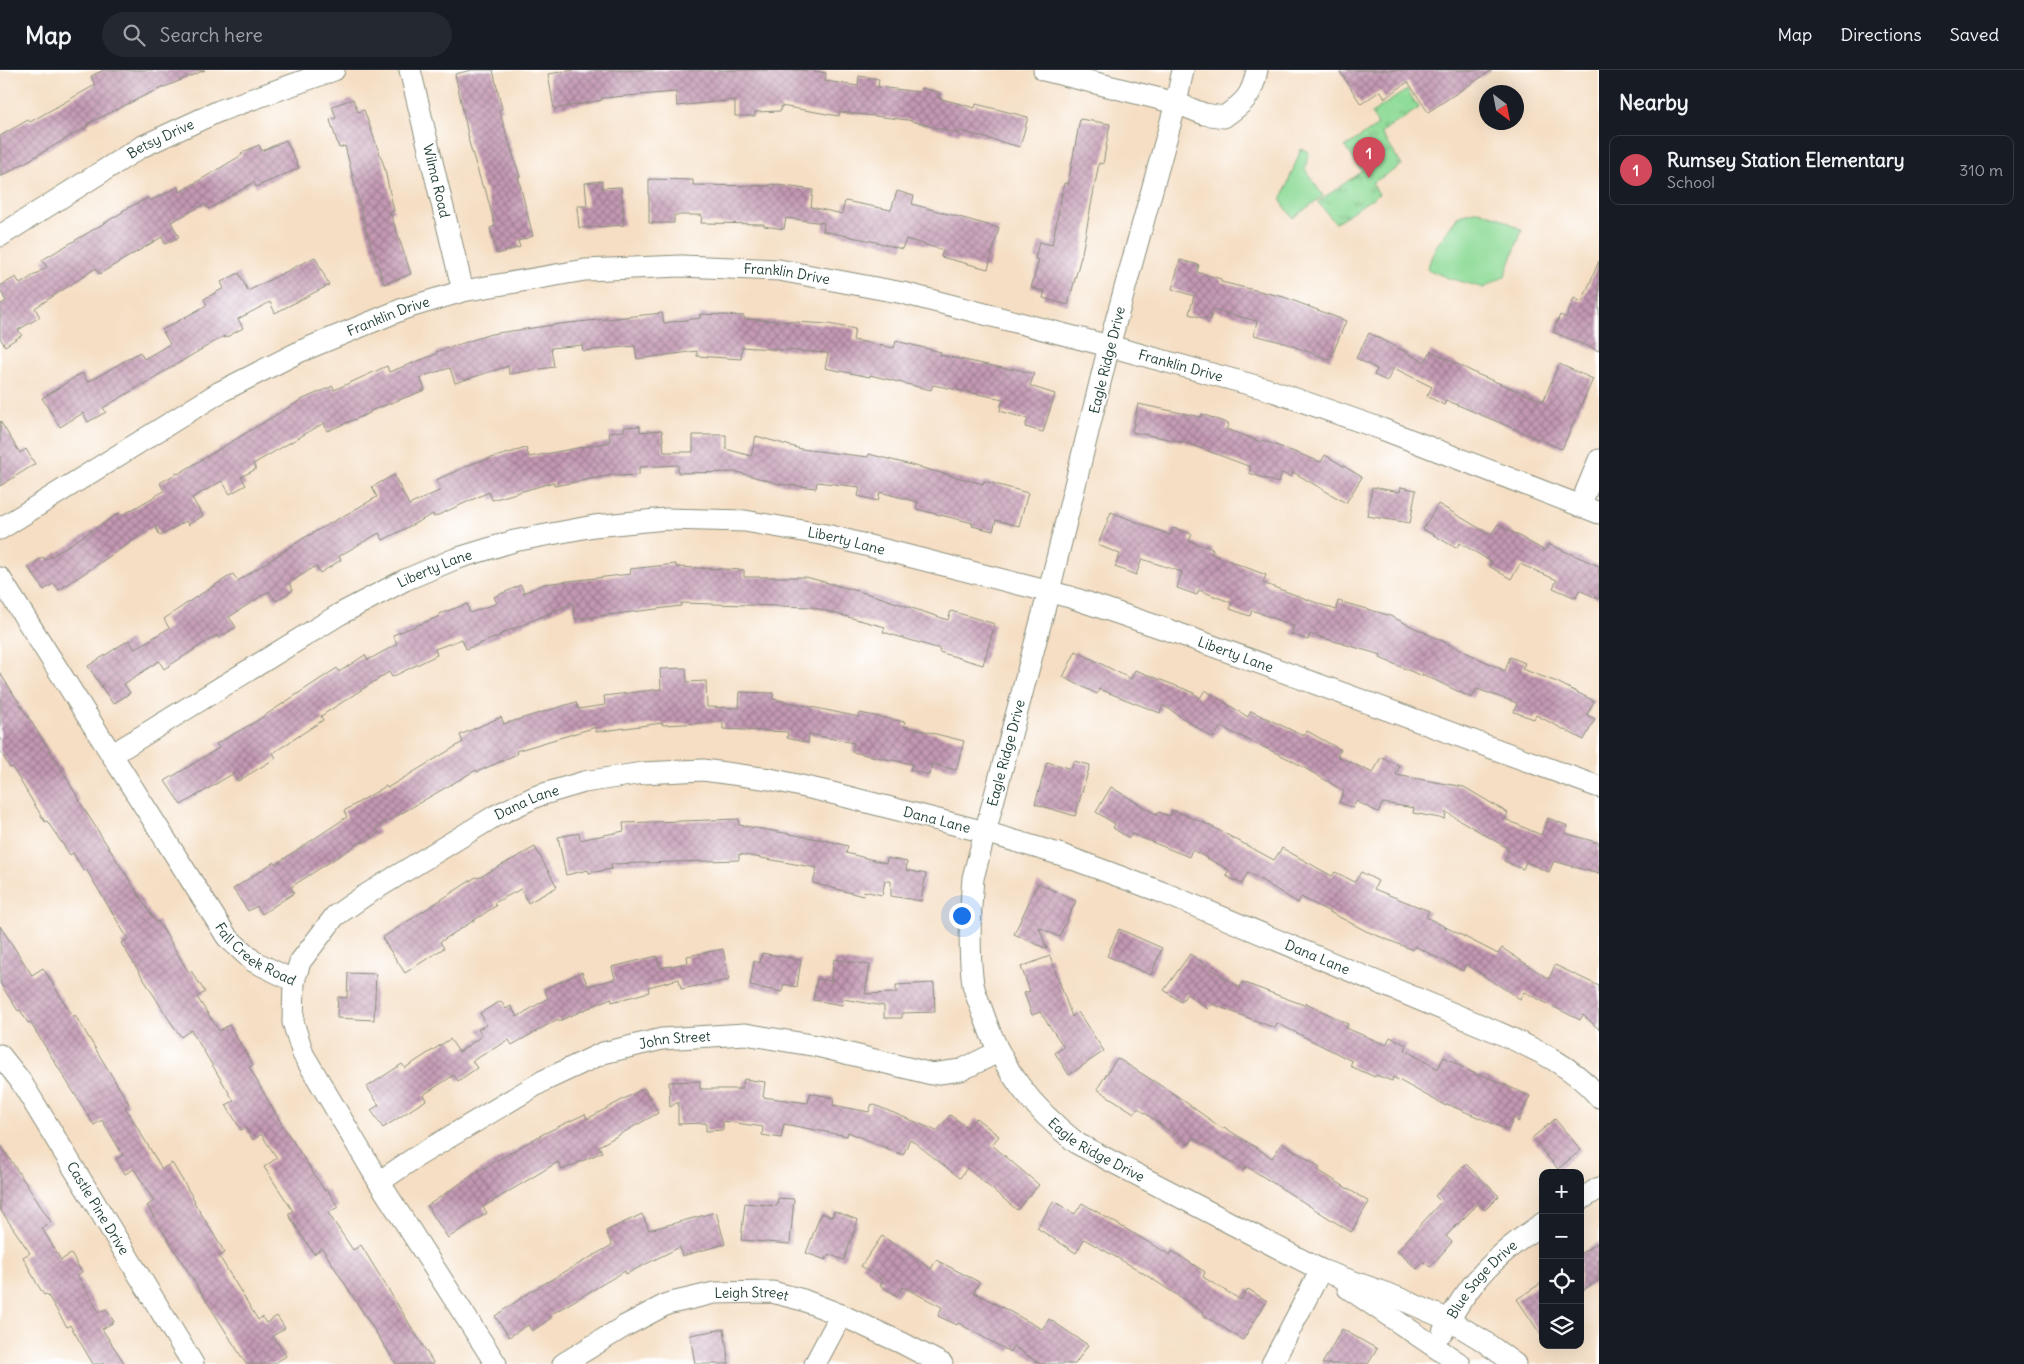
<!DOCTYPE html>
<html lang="en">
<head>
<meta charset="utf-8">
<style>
  :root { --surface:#171b24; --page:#242831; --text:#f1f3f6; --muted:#9ea1a6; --line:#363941; --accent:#d1495b }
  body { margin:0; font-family:Delius,sans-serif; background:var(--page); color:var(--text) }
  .controls { position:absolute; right:15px; bottom:15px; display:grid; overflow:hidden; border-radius:10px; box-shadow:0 5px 20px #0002 }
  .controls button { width:45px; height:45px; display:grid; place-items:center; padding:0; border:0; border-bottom:1px solid var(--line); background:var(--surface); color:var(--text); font:25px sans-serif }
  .compass { position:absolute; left:1479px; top:15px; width:45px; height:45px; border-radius:50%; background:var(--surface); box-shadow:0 5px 20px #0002; rotate:148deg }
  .you { position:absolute; left:961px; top:845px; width:18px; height:18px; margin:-12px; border:4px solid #fff; border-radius:50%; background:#1a73e8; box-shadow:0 0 0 8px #1a73e833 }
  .badge { display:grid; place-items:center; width:32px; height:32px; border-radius:50%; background:var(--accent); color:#fff; font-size:16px; font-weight:700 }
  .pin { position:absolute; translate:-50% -41px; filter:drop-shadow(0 1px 2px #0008) }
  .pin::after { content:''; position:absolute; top:26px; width:18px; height:15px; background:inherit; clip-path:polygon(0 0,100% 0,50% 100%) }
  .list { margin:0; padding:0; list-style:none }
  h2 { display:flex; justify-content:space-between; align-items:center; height:65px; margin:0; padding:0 20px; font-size:21px }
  h2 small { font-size:16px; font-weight:400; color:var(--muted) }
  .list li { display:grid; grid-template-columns:32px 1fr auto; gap:15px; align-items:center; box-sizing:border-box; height:70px; margin:0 10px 10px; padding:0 10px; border:1px solid var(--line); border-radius:10px }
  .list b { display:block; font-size:19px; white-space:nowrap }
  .list p { margin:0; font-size:16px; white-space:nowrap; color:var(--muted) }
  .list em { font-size:16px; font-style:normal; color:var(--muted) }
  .icon { flex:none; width:28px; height:28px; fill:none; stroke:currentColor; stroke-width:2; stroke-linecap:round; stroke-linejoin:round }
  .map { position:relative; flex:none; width:1599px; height:1294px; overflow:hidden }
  header { display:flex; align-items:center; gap:30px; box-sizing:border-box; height:70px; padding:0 25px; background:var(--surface); border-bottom:1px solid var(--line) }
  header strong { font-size:24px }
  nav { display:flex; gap:28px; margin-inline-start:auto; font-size:18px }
  .search { width:350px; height:45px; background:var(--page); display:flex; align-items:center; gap:12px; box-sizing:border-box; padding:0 18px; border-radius:28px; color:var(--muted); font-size:19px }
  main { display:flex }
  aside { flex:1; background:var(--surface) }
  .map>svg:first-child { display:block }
</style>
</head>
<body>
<header>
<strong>Map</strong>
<div class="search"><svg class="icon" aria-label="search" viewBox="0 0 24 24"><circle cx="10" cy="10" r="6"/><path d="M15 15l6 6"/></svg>Search here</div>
<nav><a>Map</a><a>Directions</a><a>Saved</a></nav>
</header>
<main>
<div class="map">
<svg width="1599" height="1294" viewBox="0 0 1599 1294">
  <defs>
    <pattern id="park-tufts" width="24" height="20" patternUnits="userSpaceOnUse" patternTransform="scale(1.25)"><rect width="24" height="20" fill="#8fdb98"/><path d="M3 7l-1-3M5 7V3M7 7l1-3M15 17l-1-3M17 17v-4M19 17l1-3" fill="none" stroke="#74b37d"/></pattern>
    <pattern id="building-cross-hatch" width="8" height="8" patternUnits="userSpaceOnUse" patternTransform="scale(1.25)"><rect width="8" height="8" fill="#c398b2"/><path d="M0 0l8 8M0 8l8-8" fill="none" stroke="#9e7d92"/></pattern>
  </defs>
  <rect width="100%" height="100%" fill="#fff"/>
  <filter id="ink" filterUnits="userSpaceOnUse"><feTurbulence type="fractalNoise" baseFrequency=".02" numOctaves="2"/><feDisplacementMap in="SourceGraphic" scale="10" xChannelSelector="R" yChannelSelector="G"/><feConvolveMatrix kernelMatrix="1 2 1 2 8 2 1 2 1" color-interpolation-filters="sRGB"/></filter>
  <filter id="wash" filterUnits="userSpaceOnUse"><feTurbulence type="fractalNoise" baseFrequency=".0096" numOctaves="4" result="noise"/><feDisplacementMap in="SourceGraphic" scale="20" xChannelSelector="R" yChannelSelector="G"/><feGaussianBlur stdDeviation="1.12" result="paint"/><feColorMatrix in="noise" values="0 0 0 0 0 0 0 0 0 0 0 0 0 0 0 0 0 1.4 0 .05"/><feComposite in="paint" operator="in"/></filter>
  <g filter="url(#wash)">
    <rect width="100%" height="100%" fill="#f5dec3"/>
    <path fill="#8fdb98" stroke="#578c66" d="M1301 79 1309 82 1305 99 1323 126 1293 148 1281 131Z
      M1478 140 1498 147 1522 160 1505 206 1484 218 1448 208 1427 199 1435 178 1459 145Z"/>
    <path fill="url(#park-tufts)" stroke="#578c66" d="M1407 20 1419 38 1381 63 1402 95 1372 113 1379 124 1335 153 1318 132 1362 101 1345 77 1378 55 1371 43Z"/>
    <g id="blocks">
      <path fill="url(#building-cross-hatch)" d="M104 0H205L148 24 87 54 88 56 0 107V66L28 50 30 52 95 15 91 6Z
        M472 0H493L502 39 499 40 520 107H518L533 166 518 171 520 177 497 184 490 158 495 156 485 118H483L468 69H469L455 4Z
        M574 0H809L826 3 825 11 858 16 859 6 879 9 878 17 919 22 921 18 939 22 938 28 975 38 976 34 1028 47 1020 77 960 61 959 64 908 50 840 42 839 46 781 36V41L755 42V46H735V30L677 36 676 22 602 28V30L554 39 548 4Z
        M1339 0H1492L1428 42 1408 12 1385 28 1380 21 1361 34Z
        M353 29 358 42 364 40 384 96 394 141 390 142 411 204 384 214 366 160 345 76 339 78 330 50 336 48 332 36Z
        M1080 49 1110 54 1103 94 1099 93 1082 183 1068 235 1043 228 1045 221 1031 218 1039 190 1035 189 1039 172 1052 175 1064 113 1068 114Z
        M286 70 299 98 256 117 254 112 209 139 205 134 171 152 179 167 165 174 162 167 99 204 96 198 35 238 40 247 18 260 22 265 5 276 0 268V235L6 231 0 220V216L16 207 20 214 47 197 42 190 123 142 122 141 148 128 150 131 178 117 180 122 242 85 241 83 259 75 262 81Z
        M649 109 693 110V115L770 116V114L813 120 811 137 842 144 845 131 891 140 897 121 914 126 912 134 999 158 988 199 941 187 943 180 906 169 902 179 876 172 823 161 824 153 786 148 784 159 764 156V154L701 153 702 145H674V153H649Z
        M602 111V118L621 117 624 155 579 158 577 136H587L585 113Z
        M315 187 329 215 275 243 270 232 238 249 243 258 225 268 224 266 103 338 106 342 88 352 83 343 60 357 42 328 82 303 88 312 140 282 144 289 170 274 162 260 207 235 204 229 224 218 221 212 239 203 248 221Z
        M1180 190 1199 195 1197 202 1221 209V212L1284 227 1346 251 1330 290 1285 273 1254 265 1257 251 1213 240 1210 250 1189 244 1194 226 1172 219Z
        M1599 191V281L1553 262 1560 245 1566 248 1574 228 1582 232Z
        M662 243 664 253 700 248V244L744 246V249L828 254 855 259 853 270 894 278 896 271 941 282 940 285 1012 300V298L1034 304 1030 316 1055 324 1043 362 1025 357 1028 349 1000 341 1003 329 933 315 931 320 870 305V307L825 298 828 283 742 277 741 289 697 286V281L637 289 635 276 583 281 582 275 551 278 554 297 509 304 508 296 455 313 450 298 420 307 425 320 370 341V343L327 361 324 353 253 394 256 399 241 407 246 415 230 424 222 411 192 428 203 446 188 455 186 451 160 466 155 456 59 520 54 513 44 520 28 497 43 487 46 490 119 443 121 446 164 421 160 413 177 403 178 404 301 330 333 316 334 320 387 296 389 302 437 284 436 282 491 264 560 254Z
        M1369 263 1425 292 1431 281 1479 305 1543 331 1559 294 1593 309 1562 379 1446 330 1444 335 1427 326 1432 317 1394 298 1387 311 1374 305 1377 299 1356 288Z
        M1138 334 1201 347 1202 344 1229 354 1226 359 1261 372 1262 370 1321 392 1325 385 1362 407 1346 433 1293 402 1291 407 1282 403 1278 413 1249 403 1251 397 1184 372 1132 362Z
        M0 351 20 383 26 379 35 394 0 416Z
        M640 356V362L662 360 664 382H693V365H726V379L751 386 756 366 801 379 868 387 869 384 983 414 984 411 1028 423 1019 456 996 450 993 461 972 456 973 453 916 439 918 432 880 422 878 431 858 426 860 417 817 412 816 418 780 414 737 402 678 403V395L639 397V405L618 406V404L554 416V412L492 430 489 422 434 447 433 444 383 470 379 463 339 486 341 490 320 503 316 496 289 513 293 520 276 531 269 521 229 547 236 557 218 568 217 565 164 599 159 591 124 614 130 623 113 634 88 596 129 570 135 579 169 558 164 549 193 529 233 504 238 511 304 468 377 427 372 417 394 405 409 435 441 420 436 410 474 393 526 378 529 387 610 372 609 362 624 361V357Z
        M1372 417 1400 422 1401 417 1416 420 1410 453 1367 446Z
        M1438 434 1491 465 1498 454 1545 481 1548 474 1599 496V529L1579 520 1576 528 1553 518 1557 510 1520 494 1511 509 1489 496 1492 492 1460 473 1456 478 1423 459Z
        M1111 442 1170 465 1173 458 1192 464 1189 471 1213 479 1211 484 1266 505 1263 513 1336 540 1338 531 1388 545 1505 601 1510 587 1525 593 1522 599 1557 612 1594 631 1587 645 1595 649 1584 670 1536 645 1534 649 1514 642 1517 633 1477 619 1472 628 1422 604V606L1380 588 1381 585 1310 564 1308 570 1291 564 1294 556 1252 540 1250 546 1230 539 1232 533 1199 520 1197 525 1177 518 1182 502 1142 489 1136 505 1115 497 1120 484 1098 475Z
        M676 494V497L744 500V507H806L876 526 948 550 951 541 995 554 983 595 939 582 940 579 883 562 885 557 811 537 681 533V536L575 549 573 533 499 565 500 566 466 579 462 569 435 579 437 585 392 607 389 602 321 646 323 650 273 683 276 688 238 711 234 703 181 735 165 711 219 678 216 674 255 652 337 598 339 602 365 585 368 590 397 574 393 565 440 546 439 544 467 534 470 543 497 533 494 527 521 515 524 523 544 514 631 504 630 499Z
        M1076 581 1131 609 1135 600 1192 622 1200 628 1205 620 1248 647 1251 641 1304 666 1307 661 1341 680 1337 686 1373 703 1381 687 1400 696 1396 705 1464 717 1508 743 1505 749 1541 765 1548 748 1568 756 1565 763 1599 773V804L1554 791 1549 802 1526 792 1523 799 1504 791 1509 779 1446 742 1445 749 1413 743 1414 738 1383 733 1378 742 1356 731 1353 738 1339 732 1344 721 1291 690 1221 657 1213 668 1163 635 1160 643 1099 619 1097 624 1063 607Z
        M686 598 687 612 706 611 707 637 739 638 740 622 773 623V629L859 647 860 643 905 652 904 656 964 671 956 700 932 694 929 705 910 700 912 694 852 682 854 673 809 664 808 673 787 668 788 662 723 659V652L663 655 662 653 596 662V657L516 681 517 684 477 702 476 700 376 758 379 763 363 773 362 771 291 817 294 823 262 844 257 836 248 841 233 819 274 792 276 794 347 747 344 741 386 716 387 718 463 672 460 665 501 647 504 654 576 632 578 639 605 635 604 626 661 619 660 599Z
        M0 603 57 692 80 731H79L156 852 158 851 189 903 191 901 205 922 197 927 219 961 229 955 253 995 249 997 281 1053 325 1121 327 1119 338 1137 328 1143 353 1180 361 1175 434 1294H396L322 1178 314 1184 288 1144 293 1141 264 1097 277 1088 261 1064 253 1070 245 1058 241 1060 226 1035 234 1031 191 960 181 967 168 948 121 873 128 869 86 799 84 801 73 783 70 785 47 751 45 752 12 697 10 698 0 681Z
        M1074 691 1090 695 1075 746 1035 734 1047 692 1071 699Z
        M1111 717 1157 745 1158 742 1170 746 1172 740 1207 754 1274 790 1282 778 1332 806 1335 802 1355 812 1361 802 1378 811 1374 819 1429 841 1426 847 1498 884 1502 878 1549 909 1555 895 1599 916V959L1583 945 1580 950 1524 922 1520 929 1466 894 1463 901 1415 876 1413 880 1366 861 1301 827 1298 833 1248 802 1242 814 1226 806 1229 800 1192 780 1189 787 1132 764 1129 768 1113 758 1115 754 1096 742Z
        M739 749V755L824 770 848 776 846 783 886 793 887 788 907 792 906 800 926 804 921 831 891 826V811H885L882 825 864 821 863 826 813 813 817 798 739 784V790L611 794 612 799 589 803 588 800 566 805 558 767 579 763 580 770 624 761 623 753Z
        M535 777 557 817 528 833 521 819 494 833 496 836 440 872 444 878 405 903 382 868 476 807 478 808Z
        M1038 813 1076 831 1059 867 1039 857 1047 879 1014 864Z
        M0 856 32 905 43 898 73 947 75 945 129 1034 125 1037 162 1099 172 1093 195 1131 194 1132 225 1183 219 1186 258 1250 262 1247 266 1253 277 1246 285 1258 273 1266 286 1286 274 1294H246L147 1136 154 1131 134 1099 125 1104 116 1089 123 1085 102 1050 94 1055 30 952 28 953 20 940 18 941 0 913Z
        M1119 859 1162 878 1151 905 1107 886Z
        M723 879 729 910 681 919 679 909 648 917 649 922 612 932 611 928 559 951 558 949 512 975 509 970 472 991 477 998 458 1011 454 1005 423 1025 426 1030 383 1058 371 1040 379 1035 367 1017 402 994 405 998 450 969 459 982 482 966 478 959 487 955 480 943 501 931 506 939 511 936 517 947 548 928 544 919 582 902 588 916 615 909 612 897 657 886 660 898 688 893 687 886Z
        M762 883 801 890 797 917 784 914 782 922 750 916 754 891 760 893Z
        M1190 884 1240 918 1242 912 1304 935 1306 933 1348 954 1346 958 1386 975 1390 967 1407 975 1405 980 1438 999 1444 987 1479 1006 1480 1004 1530 1026 1518 1052 1514 1047 1508 1060 1447 1034 1446 1036 1393 1007 1392 1011 1376 1005 1375 1007 1350 996 1352 991 1277 953 1275 958 1212 934 1208 939 1187 924 1181 932 1164 920Z
        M1050 886 1072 947 1078 942 1104 981 1069 1005 1055 983 1064 977 1040 942 1032 945 1024 923 1030 921 1021 897Z
        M834 889 870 895 865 924 896 923V915L934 913 935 942 902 943V948H884V936L843 929 842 935 813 930 817 909 831 911Z
        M348 903 376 904 374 950 337 948 338 927 347 928Z
        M1117 988 1174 1024 1223 1059 1224 1057 1272 1088 1282 1073 1320 1097 1318 1100 1369 1132 1351 1162 1246 1096 1244 1100 1194 1068 1189 1075 1138 1038 1134 1043 1097 1019Z
        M744 1009 765 1012 763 1027 808 1033 810 1023 834 1028 833 1035 869 1042 872 1034 937 1061 950 1045 968 1058 976 1048 999 1066 992 1075 1039 1115 1017 1140 967 1098 960 1108 910 1069 903 1085 848 1062 847 1066 784 1054 781 1068 762 1065 763 1057 723 1051V1060L706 1061V1053L678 1054V1032L670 1037 669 1012 700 1011V1019H742Z
        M644 1018 658 1043 599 1076 602 1082 562 1100 558 1092 483 1137 487 1143 448 1168 427 1136 480 1100 543 1064 585 1044 587 1049Z
        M1555 1049 1581 1080 1558 1099 1532 1068Z
        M0 1074 51 1152 42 1158 61 1190 71 1184 82 1202 77 1205 99 1242 106 1239 114 1252 102 1259 125 1294H93L70 1255 67 1257 47 1224 44 1225 36 1212 23 1187 30 1183 0 1139Z
        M1466 1094 1499 1126 1485 1140 1478 1134 1446 1166 1452 1172 1430 1197 1424 1192 1417 1199 1397 1181 1441 1132 1435 1126Z
        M778 1128 794 1129 790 1174 741 1170 745 1133 777 1136Z
        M1054 1131 1075 1144 1082 1133 1170 1185 1172 1181 1205 1202 1203 1207 1241 1230 1248 1219 1267 1231 1243 1270 1202 1244 1203 1242 1137 1199 1084 1169 1076 1183 1037 1158Z
        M834 1141 858 1150 844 1190 828 1184 826 1190 806 1183 821 1143 832 1147Z
        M716 1142 725 1174 682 1186 680 1177 626 1204 625 1201 550 1245 551 1248 532 1261 528 1255 509 1267 495 1246 533 1220 612 1175 606 1161 642 1144 649 1160Z
        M882 1166 931 1199 936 1190 979 1212 974 1222 1042 1259 1049 1249 1088 1275 1075 1294H1040L1013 1276 1010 1282 958 1253 957 1255 938 1246 942 1237 903 1217 897 1226 880 1215 883 1211 861 1196Z
        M1599 1172V1210L1580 1222V1184Z
        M1543 1212V1268L1517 1229Z
        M724 1259 729 1294H695L690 1265Z
        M1342 1259 1377 1279 1368 1294H1322Z"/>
    </g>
  </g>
  <g filter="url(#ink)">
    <use href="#blocks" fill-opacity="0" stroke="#8a8e7c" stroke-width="1"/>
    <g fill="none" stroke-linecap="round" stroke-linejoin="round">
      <defs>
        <g id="minor">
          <path id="s1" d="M410 0 463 221"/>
          <path d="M1044 0 1176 33 1204 44 1224 47C1245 32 1252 26 1257 0"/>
          <path id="s2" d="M1183 0 1176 33 1109 276 1049 521 973 808C970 843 968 879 973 914 975 924 980 934 983 943 1002 1000 1031 1037 1078 1074L1321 1200 1396 1227 1449 1250 1482 1270 1515 1294"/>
          <path id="s3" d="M0 166 141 77 219 41 334 0"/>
          <path d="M1580 436 1599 390"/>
          <path id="s4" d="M0 459 220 322 301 281 403 239 463 221 585 200 681 196 779 200 903 223 1109 276 1267 319 1382 359 1599 443"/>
          <path id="s5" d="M0 508 227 867 253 891 294 911"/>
          <path id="s6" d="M113 684 340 544 405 510 455 489 514 471 594 456 666 449 745 451 826 465 1070 527 1177 563 1599 717"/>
          <path id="s7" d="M0 985 20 1010 193 1294"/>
          <path id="s8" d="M379 1112 416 1087 543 1011 603 983 662 969 745 964 817 976 932 1004 961 1000 998 982"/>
          <path d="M1580 1130 1599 1118"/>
          <path d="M1348 1218 1460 1294"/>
          <path id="s9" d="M1443 1262C1467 1213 1498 1183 1543 1153"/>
          <path id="s10" d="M496 1294 379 1112 303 984 293 952 294 911 300 892 335 846 364 826 495 746 537 726 584 712 643 703 703 700 770 709 832 723 985 762 1062 785 1164 823 1497 962C1535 979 1572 995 1599 1027"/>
          <path id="s11" d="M563 1294 625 1256 667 1234 714 1223 772 1222 803 1230 841 1245 902 1273 942 1294"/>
          <path d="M815 1294 841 1245"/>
          <path d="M1272 1294 1321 1200"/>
        </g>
      </defs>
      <use href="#minor" stroke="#8a8e7c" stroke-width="23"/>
      <use href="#minor" stroke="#fff" stroke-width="21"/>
    </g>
  </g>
  <g text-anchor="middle" stroke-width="4" stroke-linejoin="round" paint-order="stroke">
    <g font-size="14" fill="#1f3d34" stroke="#fff">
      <text dy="5" stroke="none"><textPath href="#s3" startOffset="188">Betsy Drive</textPath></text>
      <text dy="5" stroke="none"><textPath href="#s1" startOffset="114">Wilma Road</textPath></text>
      <text dy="5" stroke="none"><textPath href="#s4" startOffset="849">Franklin Drive</textPath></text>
      <text dy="5" stroke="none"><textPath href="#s4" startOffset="444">Franklin Drive</textPath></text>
      <text transform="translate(1107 290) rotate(-76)" y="5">Eagle Ridge Drive</text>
      <text dy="5" stroke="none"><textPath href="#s4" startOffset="1254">Franklin Drive</textPath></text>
      <text dy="5" stroke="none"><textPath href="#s6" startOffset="792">Liberty Lane</textPath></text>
      <text dy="5" stroke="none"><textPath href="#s6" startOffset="372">Liberty Lane</textPath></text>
      <text dy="5" stroke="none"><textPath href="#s6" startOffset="1198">Liberty Lane</textPath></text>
      <text transform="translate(1006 683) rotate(-75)" y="5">Eagle Ridge Drive</text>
      <text dy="5" stroke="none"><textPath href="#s10" startOffset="741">Dana Lane</textPath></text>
      <text dy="5" stroke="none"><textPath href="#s10" startOffset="1161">Dana Lane</textPath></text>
      <text dy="5" stroke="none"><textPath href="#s5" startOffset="458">Fall Creek Road</textPath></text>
      <text dy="5" stroke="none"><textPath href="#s10" startOffset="1566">Dana Lane</textPath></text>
      <text dy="5" stroke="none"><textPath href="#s8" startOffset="332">John Street</textPath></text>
      <text dy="5" stroke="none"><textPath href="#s2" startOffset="1155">Eagle Ridge Drive</textPath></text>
      <text dy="5" stroke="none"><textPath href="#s7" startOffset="182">Castle Pine Drive</textPath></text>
      <text dy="5" stroke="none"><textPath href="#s9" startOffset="66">Blue Sage Drive</textPath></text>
      <text dy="5" stroke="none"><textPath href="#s11" startOffset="206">Leigh Street</textPath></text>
    </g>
  </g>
</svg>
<div class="controls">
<button>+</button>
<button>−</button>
<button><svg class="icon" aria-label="locate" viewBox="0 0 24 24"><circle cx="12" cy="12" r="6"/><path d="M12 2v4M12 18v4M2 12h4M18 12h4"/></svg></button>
<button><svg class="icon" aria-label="layers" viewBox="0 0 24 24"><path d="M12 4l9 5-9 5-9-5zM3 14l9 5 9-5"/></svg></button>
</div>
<svg class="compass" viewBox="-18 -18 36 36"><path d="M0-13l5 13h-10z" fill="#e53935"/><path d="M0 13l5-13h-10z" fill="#9ea1a6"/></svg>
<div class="you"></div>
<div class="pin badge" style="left:1369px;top:108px">1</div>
</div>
<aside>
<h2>Nearby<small></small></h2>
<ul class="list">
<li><span class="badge">1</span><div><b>Rumsey Station Elementary</b><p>School</p></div><em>310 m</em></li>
</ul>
</aside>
</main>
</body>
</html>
